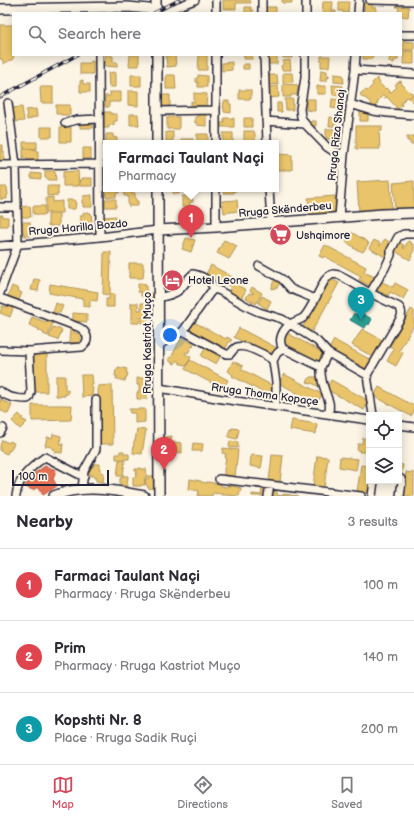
<!DOCTYPE html>
<html lang="en">
<head>
<meta charset="utf-8">
<style>
  :root { --surface:#fff; --page:#f7f7f7; --text:#2b2b33; --muted:#7c7c81; --line:#e1e1e2; --accent:#d1495b }
  body { margin:0; font-family:"Balsamiq Sans",sans-serif; background:var(--page); color:var(--text) }
  .controls { position:absolute; right:12px; bottom:12px; display:grid; overflow:hidden; border-radius:0px; box-shadow:0 2px 10px #0003 }
  .controls button { width:36px; height:36px; display:grid; place-items:center; padding:0; border:0; border-bottom:1px solid var(--line); background:var(--surface); color:var(--text); font:20px sans-serif }
  .scale { position:absolute; left:12px; bottom:10px; width:97px; box-sizing:border-box; padding-left:4px; border:2px solid #22223b; border-top:0; font-size:11px; line-height:14px; white-space:nowrap; color:#22223b; -webkit-text-stroke:3px #fcf5e5; paint-order:stroke }
  .you { position:absolute; left:170px; top:335px; width:14px; height:14px; margin:-10px; border:3px solid #fff; border-radius:50%; background:#1a73e8; box-shadow:0 0 0 6px #1a73e833 }
  .badge { display:grid; place-items:center; width:26px; height:26px; border-radius:50%; background:var(--accent); color:#fff; font-size:13px; font-weight:700 }
  .pin { position:absolute; translate:-50% -33px; filter:drop-shadow(0 1px 2px #0008) }
  .pin::after { content:''; position:absolute; top:21px; width:14px; height:12px; background:inherit; clip-path:polygon(0 0,100% 0,50% 100%) }
  .popup { position:absolute; left:103px; top:140px; width:176px; height:52px; box-sizing:border-box; display:grid; place-content:center; border-radius:0px; background:var(--surface); filter:drop-shadow(0 1px 3px #0005); font-size:13px; white-space:nowrap; color:var(--muted) }
  .popup b { font-size:15px; color:var(--text) }
  .popup::after { content:''; position:absolute; left:50%; top:100%; margin-left:-8px; border:8px solid transparent; border-top-color:var(--surface) }
  .list { margin:0; padding:0; list-style:none }
  h2 { display:flex; justify-content:space-between; align-items:center; height:52px; margin:0; padding:0 16px; font-size:17px }
  h2 small { font-size:13px; font-weight:400; color:var(--muted) }
  .list li { display:grid; grid-template-columns:26px 1fr auto; gap:12px; align-items:center; box-sizing:border-box; height:72px; padding:0 16px; border-top:1px solid var(--line) }
  .list b { display:block; font-size:15px; white-space:nowrap }
  .list p { margin:0; font-size:13px; white-space:nowrap; color:var(--muted) }
  .list em { font-size:13px; font-style:normal; color:var(--muted) }
  .icon { flex:none; width:22px; height:22px; fill:none; stroke:currentColor; stroke-width:2; stroke-linecap:round; stroke-linejoin:round }
  .map { position:relative; flex:none; width:414px; height:496px; overflow:hidden }
  .search { position:absolute; background:var(--surface); box-shadow:0 2px 10px #0003; left:12px; right:12px; top:12px; height:44px; display:flex; align-items:center; gap:10px; box-sizing:border-box; padding:0 14px; border-radius:0px; color:var(--muted); font-size:15px }
  .sheet { height:268px; background:var(--surface) }
  nav { display:flex; justify-content:space-around; align-items:center; box-sizing:border-box; height:56px; border-top:1px solid var(--line); background:var(--surface); font-size:11px; color:var(--muted) }
  nav a { display:grid; justify-items:center; gap:2px }
  nav .on { color:var(--accent) }
  .map>svg:first-child { display:block }
</style>
</head>
<body>
<div class="map">
<svg width="414" height="496" viewBox="0 0 414 496">
  <rect width="100%" height="100%" fill="#fcf5e5"/>
  <filter id="ink" filterUnits="userSpaceOnUse"><feTurbulence type="fractalNoise" baseFrequency=".025" numOctaves="2"/><feDisplacementMap in="SourceGraphic" scale="8" xChannelSelector="R" yChannelSelector="G"/><feConvolveMatrix kernelMatrix="1 2 1 2 8 2 1 2 1" color-interpolation-filters="sRGB"/></filter>
  <g filter="url(#ink)">
    <path fill="#e9c46a" stroke="#ad935c" d="M223 0H250L251 3H236V9H223Z
      M282 0H292V3H282Z
      M323 2H333L332 11H336V13H322Z
      M339 2H349L348 13H343V11H339Z
      M364 3H372V7H376V13H364Z
      M397 6 409 7 408 17 401 16V13H398L399 7H396Z
      M245 7H251V10H253V13H245Z
      M265 7H276V13H265Z
      M0 25H13V55H14L13 59 3 64V60L0 59Z
      M403 41 414 42V50H402V46H403Z
      M404 51H414V64H403Z
      M105 55 113 56V62H117V67L105 66Z
      M130 55H139V66H129Z
      M175 55 176 66 167 67 166 56Z
      M199 55H207V70H198Z
      M243 55H252V59H244V55Z
      M268 55H277V64H268Z
      M283 55H293H292V58H283Z
      M363 55H373L372 59H363Z
      M390 55H398V60H396L395 61H394V63L389 62Z
      M321 56H330L329 67H321Z
      M290 60 291 70H282L281 66 283 65V61Z
      M90 61H93V74H80V63H90Z
      M232 62V70L222 71V63Z
      M243 64H249V69H243Z
      M321 70 327 71V75H329V78L327 77V81H320Z
      M115 72V87H109L108 73Z
      M283 73H292L293 82 283 83Z
      M334 74 343 75 344 83 334 82Z
      M131 75H141V86H131Z
      M166 75H175L176 89H166Z
      M198 75 207 76V87H198V82H196V78H198Z
      M268 75H277L278 84 270 85Z
      M377 78 380 83H379L385 89 386 88 390 91 385 96 383 95 377 102 378 103 375 106 376 107 373 108 370 104 371 103 365 98H364L362 97 360 94 365 90 367 91 373 85 372 83Z
      M83 80V84H90V92H80V81Z
      M400 81 402 82 401 83 411 93V92L413 94 409 98 407 97 401 103 402 105 397 110 396 108V107L387 97 386 98 384 97 389 92 390 93 397 87 395 85Z
      M283 84 298 85 297 95H291V97H283Z
      M332 85 343 86 342 95H333Z
      M278 86 279 97 268 98V87Z
      M317 86H326V94H317Z
      M40 87H53V103H41Z
      M239 90H251V99H239Z
      M128 91H138V106L128 105Z
      M110 92H121V102H109V107H105V96H110Z
      M194 93 207 94 206 106 191 105V101L194 102Z
      M413 94 414 95V103L409 98Z
      M161 95H170V106H168V109H161Z
      M285 99H293V110H286Z
      M306 99H315V111L306 110Z
      M332 99 342 100 341 109 331 108Z
      M224 101H229V104H231V113L224 112V108H223Z
      M277 103H281L282 112H277Z
      M56 105H70V115H61V114H56Z
      M22 107 24 121 13 122 12 108Z
      M36 109 37 117 31 118V119L27 120 26 110Z
      M339 111H346V122H339Z
      M104 112H111V114H117V121H114V125H109V128H104Z
      M360 112 368 113V121H360Z
      M130 114H138L139 125H130Z
      M197 115H206V126L197 125V123H195V117H197Z
      M167 117H179V129H167Z
      M330 117 334 118V120L336 121V124H334V126H329Z
      M224 118H234V127H221V123H224Z
      M244 118H252V127H244Z
      M91 121V125L93 124V128H80V122Z
      M311 121H316V126H311Z
      M356 126H382V131H379L380 149H356Z
      M41 127H52V137H41Z
      M60 127H71V142H60Z
      M326 129H337V139H326Z
      M244 131H254V133H255V142H244Z
      M166 132H173V141H166Z
      M223 133H233V143H223Z
      M106 134H113V137L117 138V143H106Z
      M197 134H208V143H197Z
      M411 136H414V144H410V141H407V137H411Z
      M181 139H193V143H180Z
      M23 142H37V149L23 148Z
      M0 145H3V151H4V160H0Z
      M83 148H91V159H83Z
      M103 148H106V159L104 160Z
      M23 149H36V151H38V160H27V158H23Z
      M277 154 292 155V170H277Z
      M45 171H55L56 180H48V178H45Z
      M78 171 79 186H63V172Z
      M31 173 41 174V179L31 178Z
      M81 178H92V186H80L79 180H82Z
      M390 180 392 210 359 212 357 182Z
      M414 181V209L395 210 393 183Z
      M47 186H59V187H58V195L47 196Z
      M0 187H7L8 195H7V199H0Z
      M105 189H119V193H116V197H106Z
      M124 189H131V193H135V199H136V201H138V206H128V196H124Z
      M172 189H179V194H173Z
      M182 189H191V192H182Z
      M224 189H236V191H234V193H224Z
      M92 195V207H83V203H82V200H83V196Z
      M182 196H190V200L193 199V202H190V207H182Z
      M335 196 336 212 310 215 308 198Z
      M53 197V202L62 201V213H46V198Z
      M105 199H116V207H105Z
      M67 200H75V203H76L75 209H67Z
      M237 200 238 211 224 213 222 201Z
      M30 206 31 217H19L18 207Z
      M33 206H45V215H37V214H33Z
      M88 212V213H91L92 223 80 224V216H83V213Z
      M48 214H59V226H48Z
      M0 215H3V217H8V226H0Z
      M116 216 117 224 104 225V217Z
      M21 222H30L31 236H24V232H19Z
      M351 232 368 242 367 243H369L363 252 353 248 354 247 346 242Z
      M186 238 195 240 191 252 182 249Z
      M385 239 392 244 387 254 388 255 387 258 369 248 374 240 380 243 379 245 380 246Z
      M224 240 237 246 229 259 217 253Z
      M408 241 412 243 411 244 414 245V250L411 256H412L410 260 393 250 397 242 404 245 403 248 404 249Z
      M325 245 366 267 364 272 377 278 372 287 359 280 361 276 324 256 323 258 319 256Z
      M104 252H111L110 294 109 295 103 294Z
      M129 263H143V268H144L143 278H129Z
      M211 265 236 279 234 283 246 290 241 299 228 292 231 287 206 274Z
      M168 274H171V276H175L178 278V282H175V288H166L167 276H168Z
      M329 278 339 283 311 333 302 328Z
      M34 279 40 280 38 291 31 290Z
      M275 279 280 282 277 288 275 287 274 289 273 288 272 289H271L273 285H272Z
      M380 281 393 287 395 283 408 290 403 299 390 292 388 296 375 289Z
      M50 284 98 292 97 301 90 300V307L83 306V299L49 293Z
      M138 284H144V285H146V290H147V292H146V297L141 296V292H138Z
      M12 286 19 289 18 291 22 293 19 300 8 296Z
      M252 287 262 293 256 304 246 298 249 293 251 294 254 293 250 291Z
      M148 293H153L152 301H147Z
      M109 294H114V307H106V299H109Z
      M262 296 271 301 267 309 258 303Z
      M56 303 63 306 60 313 57 312V314L53 313Z
      M131 303H138V310H141V303H148V308H147V319H148V323H141V317H139V323H131V319H132V308H131Z
      M8 304 14 306 10 317 0 313 2 306 7 307Z
      M411 309 414 311V325L399 351 403 353 396 366 387 361 394 349 390 346Z
      M73 313 87 314V322L73 321Z
      M32 317 48 323 49 321 53 322 48 336 43 334 44 333 38 330 39 329 29 325Z
      M192 321 226 339 227 337 232 340 230 342H229L225 350 187 330Z
      M53 327 62 330 58 340 49 337Z
      M239 328 277 348 272 358 234 337Z
      M70 329 74 330V333L81 334 80 344 69 342Z
      M362 329 382 340 373 357 352 345Z
      M287 333 324 353 319 362 282 342Z
      M181 337 194 344 193 347 192 346 188 353 186 352 185 354 191 357 186 366 179 363V362L177 360 175 364 168 360 170 357 171 358 180 340H179Z
      M334 340 371 360 366 369 329 349Z
      M206 347 221 355 216 364 201 356Z
      M31 352H47V392H32Z
      M190 360 228 380 223 389 185 369Z
      M233 361 243 366 241 369 275 387 270 396 232 376 233 375 228 371Z
      M118 367 127 369 126 373H128L127 377H126L125 381 116 379 117 376H115L116 369 118 370Z
      M284 374 322 394 317 404 279 383Z
      M81 375H92L93 384H91V387L93 388 92 396 82 397Z
      M56 376H65V390H68V394H65V396H56Z
      M310 377H319L321 388 312 383 311 384 307 382Z
      M137 378H147V399H137V392H139V385H137Z
      M331 380 369 401 364 410 326 389Z
      M112 385 113 444H99L98 386Z
      M379 387 414 406V411L411 416 374 396Z
      M0 399H1V400L12 405 8 414 0 410Z
      M32 405H72L71 420 32 421Z
      M129 409H145V422L135 423V413H130Z
      M19 414 23 418 21 419 23 421 24 420 27 422 20 429 12 421Z
      M292 420 317 424 316 434 290 430Z
      M232 428 239 429 237 439 228 437 230 429 232 430Z
      M137 429 146 430 142 454 133 453 134 441H135Z
      M53 434 61 436 60 444H63L62 453 54 452 55 449H52V447L45 446 47 437 52 438Z
      M172 436 171 441H165V437Z
      M363 438 369 439V452H359L360 451 357 450 358 444H361V443H362Z
      M2 440 9 443 10 441 14 443 10 451 9 450 7 454 0 451V446Z
      M230 441 238 442V448L229 447Z
      M174 442 182 443V453L174 452Z
      M193 443 203 444 202 451H192Z
      M223 448 238 450 235 477 224 475V470L226 457H225L226 454 222 453Z
      M120 451H124V454H129V459H116V454H120Z
      M251 455 263 456 261 468 250 466Z
      M272 455 283 456 280 482 269 481Z
      M317 456 328 457 324 488 313 486Z
      M340 457 358 459 356 470 339 467Z
      M119 460H125L123 476H117Z
      M94 464H100V468H101V472L104 473 103 482 96 481V478H94V476H90L91 474H87L88 466 93 467Z
      M399 464 403 465 401 474H399Z
      M361 465 369 466V481H370L369 493 357 492Z
      M139 468H141V469H146L147 477H145V485H141V486H133V477H136L137 471H135V469H139Z
      M406 472 414 473V496H403Z
      M122 476H128L127 486 120 485V478H122Z
      M148 476H154V484H155V489L148 488 147 485 145 484V479H148Z
      M190 479 201 481V482L207 483V482L221 484V486L227 487 228 485 241 488 239 496 224 495H221L222 494 213 493 212 496H198L199 491 189 489Z
      M262 489 266 490V496H252V494L261 495Z
      M270 491 277 492V495L283 496V494L298 496H269Z"/>
    <path fill="#e76f51" stroke="#ac584a" d="M45 466 56 470 53 479 57 486 43 495 38 487 33 490 25 487 27 483 29 482 31 476Z"/>
    <path fill="#2a9d8f" stroke="#287876" d="M358 311 372 319 369 325 367 324 365 328 362 327 350 320 354 313 356 315Z"/>
    <g fill="none" stroke-linecap="round" stroke-linejoin="round">
      <defs>
        <path id="street" d="M262 0V13
          M370 0 414 1
          M156 11 168 10 195 0
          M216 13V0
          M306 13V0
          M358 13 359 0
          M401 35H414
          M99 55 100 237
          M264 55 267 143
          M305 55V78L300 109 301 117 305 124 327 147 333 151 344 155
          M355 70 414 74
          M350 104 373 111 388 113 414 115
          M157 111 215 110
          M266 121 305 124
          M65 123 77 120 99 119
          M216 143V55
          M0 165 100 164
          M216 189V227
          M269 189 271 223
          M0 207H16
          M339 217 344 155 355 70 356 55
          M0 246 100 237 158 230
          M259 266 282 279 291 289 315 299
          M0 293 18 244 16 165 8 103
          M370 293 385 268 391 255V250L398 237 404 234H414
          M0 298 78 327C87 331 91 340 82 347L29 351
          M158 298C166 296 177 294 182 287 186 283 188 278 193 274 202 276 211 280 214 289
          M183 331 226 354H230C232 352 234 348 237 347 245 344 264 354 271 359L273 361 276 382V407
          M159 345 183 331 210 293 214 289 220 291 250 308 259 312 282 319 317 341 328 353 367 375
          M283 349C277 339 283 329 292 323 296 321 300 320 303 318 310 312 320 288 325 280L329 276 333 274 339 275 370 293 399 307C402 310 402 313 401 317L367 375
          M0 350 29 351 31 392 29 398 27 399C18 399 6 397 0 391
          M328 353 321 367C320 380 325 390 329 402 330 406 329 410 329 414
          M273 361C276 355 278 349 286 350L321 367
          M367 375 373 415
          M159 388 222 399 369 420
          M399 425 414 427
          M0 433 3 428
          M399 478 401 479 402 481 400 496
          M219 479 361 496
          M82 489 84 471 96 449V400
          M16 496C18 478 31 467 45 457L84 477
          M268 496 270 485
          M372 496 374 481"/>
        <path id="secondary" d="M156 0V13
          M0 9 128 7 149 9 156 11
          M157 55V143
          M158 189 159 496
          M158 230 216 227 383 214 414 213
          M54 496C83 484 114 490 144 496"/>
      </defs>
      <use href="#street" stroke="#22223b" stroke-width="10"/>
      <use href="#secondary" stroke="#22223b" stroke-width="12"/>
      <use href="#street" stroke="#fcf5e5" stroke-width="7"/>
      <use href="#secondary" stroke="#fcf5e5" stroke-width="9"/>
      <defs>
        <path id="rail" d="M154 13 179 0
          M0 97 77 55"/>
      </defs>
      <use href="#rail" stroke="#22223b" stroke-width="3.5"/>
      <use href="#rail" stroke="#fcf5e5" stroke-width="2" stroke-dasharray="6" stroke-linecap="butt"/>
    </g>
  </g>
  <defs>
    <symbol id="supermarket-disc" viewBox="-11 -11 22 22"><circle r="9.5" fill="#d1495b" stroke="#fcf5e5"/><path d="M-6-5.5h2.5l.6 2H6L4.5 2H-2.5L-4.4-4H-6ZM-1.5 3.2a1.3 1.3 0 1 0 .1 0ZM3 3.2a1.3 1.3 0 1 0 .1 0Z" fill="#fff"/></symbol>
    <symbol id="hotel-disc" viewBox="-11 -11 22 22"><circle r="9.5" fill="#d1495b" stroke="#fcf5e5"/><path d="M-6-4.5h1.5V1H6V5H4.5V3h-9V5H-6ZM-4 0a1.8 1.8 0 1 1 3.6 0ZM.5 0V-2.5h3Q6-2.5 6 0Z" fill="#fff"/></symbol>
  </defs>
  <g fill-rule="evenodd">
    <use href="#supermarket-disc" x="268" y="222" width="25" height="25"/>
    <use href="#hotel-disc" x="160" y="268" width="25" height="25"/>
  </g>
  <g text-anchor="middle" stroke-width="4" stroke-linejoin="round" paint-order="stroke">
    <g font-size="11" fill="#22223b" stroke="#fcf5e5">
      <text transform="translate(336 135) rotate(-84)" y="4">Rruga Riza Shanaj</text>
      <text transform="translate(285 209) rotate(-5)" y="4">Rruga Skënderbeu</text>
      <text transform="translate(78 227) rotate(-5)" y="4">Rruga Harilla Bozdo</text>
      <text transform="translate(147 343) rotate(-90)" y="4">Rruga Kastriot Muço</text>
      <text transform="translate(265 394) rotate(8)" y="4">Rruga Thoma Kopaçe</text>
    </g>
    <g font-size="11" fill="#22223b" stroke="#fcf5e5" text-anchor="start">
      <text x="296" y="239">Ushqimore</text>
      <text x="188" y="284">Hotel Leone</text>
    </g>
  </g>
</svg>
<div class="controls">
<button><svg class="icon" aria-label="locate" viewBox="0 0 24 24"><circle cx="12" cy="12" r="6"/><path d="M12 2v4M12 18v4M2 12h4M18 12h4"/></svg></button>
<button><svg class="icon" aria-label="layers" viewBox="0 0 24 24"><path d="M12 4l9 5-9 5-9-5zM3 14l9 5 9-5"/></svg></button>
</div>
<div class="scale">100 m</div>
<div class="you"></div>
<div class="pin badge" style="left:191px;top:238px;background:#e0444e">1</div>
<div class="popup"><b>Farmaci Taulant Naçi</b>Pharmacy</div>
<div class="pin badge" style="left:164px;top:470px;background:#e0444e">2</div>
<div class="pin badge" style="left:361px;top:320px;background:#0f9aa8">3</div>
<div class="search"><svg class="icon" aria-label="search" viewBox="0 0 24 24"><circle cx="10" cy="10" r="6"/><path d="M15 15l6 6"/></svg>Search here</div>
</div>
<section class="sheet">
<h2>Nearby<small>3 results</small></h2>
<ul class="list">
<li><span class="badge" style="background:#e0444e">1</span><div><b>Farmaci Taulant Naçi</b><p>Pharmacy · Rruga Skënderbeu</p></div><em>100 m</em></li>
<li><span class="badge" style="background:#e0444e">2</span><div><b>Prim</b><p>Pharmacy · Rruga Kastriot Muço</p></div><em>140 m</em></li>
<li><span class="badge" style="background:#0f9aa8">3</span><div><b>Kopshti Nr. 8</b><p>Place · Rruga Sadik Ruçi</p></div><em>200 m</em></li>
</ul>
</section>
<nav>
<a class="on"><svg class="icon" aria-label="map" viewBox="0 0 24 24"><path d="M3 6l6-2 6 2 6-2v14l-6 2-6-2-6 2zM9 4v14M15 6v14"/></svg>Map</a>
<a><svg class="icon" aria-label="directions" viewBox="0 0 24 24"><path d="M12 3l9 9-9 9-9-9zM9 14v-3h6M13 9l2 2-2 2"/></svg>Directions</a>
<a><svg class="icon" aria-label="saved" viewBox="0 0 24 24"><path d="M7 4h10v16l-5-4-5 4z"/></svg>Saved</a>
</nav>
</body>
</html>
